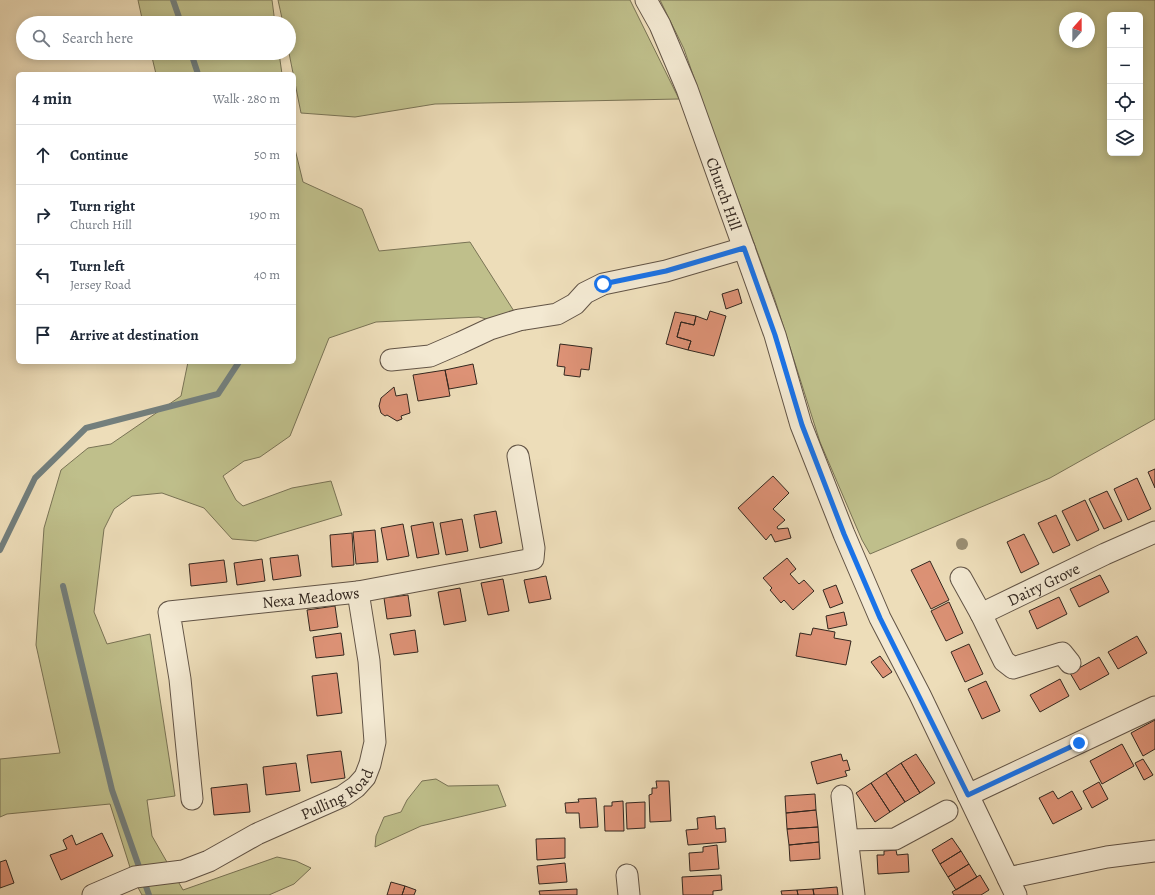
<!DOCTYPE html>
<html lang="en">
<head>
<meta charset="utf-8">
<style>
  :root { --surface:#fff; --page:#f2f2f3; --text:#1f2937; --muted:#747a83; --line:#e0e1e3 }
  body { margin:0; font-family:Alegreya,serif; background:var(--page); color:var(--text) }
  .controls { position:absolute; right:12px; top:12px; display:grid; overflow:hidden; border-radius:6px; box-shadow:0 2px 10px #0003 }
  .controls button { width:36px; height:36px; display:grid; place-items:center; padding:0; border:0; border-bottom:1px solid var(--line); background:var(--surface); color:var(--text); font:20px sans-serif }
  .compass { position:absolute; left:1059px; top:12px; width:36px; height:36px; border-radius:50%; background:var(--surface); box-shadow:0 2px 10px #0003; rotate:21deg }
  .stop { position:absolute; width:12px; height:12px; margin:-9px; border:3px solid #1a73e8; border-radius:50%; background:#fff }
  .stop.end { background:#1a73e8; border-color:#fff; box-shadow:0 1px 4px #0008 }
  .list { margin:0; padding:0; list-style:none }
  h2 { display:flex; justify-content:space-between; align-items:center; height:52px; margin:0; padding:0 16px; font-size:17px }
  h2 small { font-size:13px; font-weight:400; color:var(--muted) }
  .list li { display:grid; grid-template-columns:26px 1fr auto; gap:12px; align-items:center; box-sizing:border-box; height:60px; padding:0 16px; border-top:1px solid var(--line) }
  .list b { display:block; font-size:15px; white-space:nowrap }
  .list p { margin:0; font-size:13px; white-space:nowrap; color:var(--muted) }
  .list em { font-size:13px; font-style:normal; color:var(--muted) }
  .icon { flex:none; width:22px; height:22px; fill:none; stroke:currentColor; stroke-width:2; stroke-linecap:round; stroke-linejoin:round }
  .map { position:relative; flex:none; width:1155px; height:895px; overflow:hidden }
  .search { position:absolute; background:var(--surface); box-shadow:0 2px 10px #0003; left:16px; top:16px; width:280px; height:44px; display:flex; align-items:center; gap:10px; box-sizing:border-box; padding:0 14px; border-radius:22px; color:var(--muted); font-size:15px }
  .panel { position:absolute; background:var(--surface); box-shadow:0 2px 10px #0003; left:16px; top:72px; width:280px; height:292px; border-radius:6px }
  .map>svg:first-child { display:block }
</style>
</head>
<body>
<div class="map">
<svg width="1155" height="895" viewBox="0 0 1155 895">
  <rect width="100%" height="100%" fill="#edddb9"/>
  <filter id="stains"><feTurbulence type="fractalNoise" baseFrequency=".005" numOctaves="4"/><feColorMatrix values="0 0 0 0 .2 0 0 0 0 .09 0 0 0 0 .02 0 0 0 .5 -.17"/></filter>
  <radialGradient id="worn" r=".72"><stop offset=".6" stop-color="#630" stop-opacity="0"/><stop offset="1" stop-color="#630" stop-opacity=".3"/></radialGradient>
  <path fill="#bfbf8b" stroke="#797355" fill-rule="evenodd" d="M138 0H272L275 23H143Z
    M278 0H630L679 99 435 104 355 117 301 113 289 53V23H283Z
    M660 0H1155V419L1050 478 870 554 862 540 820 442 775 300 707 115 684 49ZM1110 15H1140V153H1110ZM1065 18H1089V42H1065Z
    M151 53H279L282 74H156Z
    M294 145 303 182 362 209 379 251 470 242 526 330 479 317 376 322 329 338 290 436 260 457 244 461 223 476 236 500 243 506 292 488 331 481 342 515 256 541 232 539 204 508 162 493 132 496 114 509 104 529 94 612 107 644 150 634 175 796 147 800 152 836 183 890 277 857 296 861 311 868 294 884 269 895H142L134 880 110 804 7 814 0 817V759L60 753 36 645 44 528 61 470 88 448 111 444 181 396 188 362H294Z
    M436 779 448 786 498 785 506 806 421 826 375 847 376 836 384 817 401 812 407 800 422 781Z"/>
  <g fill="none" stroke-linecap="round" stroke-linejoin="round">
    <path stroke="#737f7d" stroke-width="6" d="M173 0 181 23
      M191 53 198 74
      M0 550 35 478 86 428 218 394 239 362
      M63 586 112 790 149 895"/>
  </g>
  <path fill="#dd9276" stroke="#33271f" d="M738 289 742 303 726 309 722 294Z
    M710 311 726 316 714 356 688 350 691 341 677 337 681 322 694 325 696 316 707 320Z
    M675 312 696 316 694 325 681 322 677 337 691 341 688 350 666 344Z
    M560 344 592 348 589 370 581 369 580 377 564 375 565 367 557 366Z
    M473 364 477 384 449 389 445 370Z
    M445 370 450 396 418 401 413 375Z
    M394 387 396 396 407 394 410 413 401 416 402 419 397 421 387 415 385 416 381 413 379 406 381 398Z
    M1155 469V488L1148 472Z
    M773 476 789 493 773 509 785 520 777 527 778 529 788 528 791 538 775 542 771 534 766 540 738 508Z
    M1137 478 1151 509 1128 520 1114 489Z
    M1107 491 1122 521 1104 529 1089 499Z
    M1085 500 1099 530 1077 541 1062 511Z
    M496 511 502 543 480 548 474 515Z
    M1056 515 1070 545 1053 553 1038 523Z
    M462 519 468 551 446 555 440 523Z
    M433 522 439 554 417 558 411 526Z
    M403 524 409 556 387 560 381 528Z
    M375 530 378 562 356 564 353 532Z
    M352 533 354 565 332 567 330 535Z
    M1024 534 1039 564 1021 573 1007 542Z
    M298 555 301 576 273 580 270 558Z
    M787 558 796 569 790 574 799 584 804 580 814 591 793 610 784 600 781 603 770 590 772 588 763 578Z
    M262 559 265 581 237 585 234 563Z
    M224 560 227 582 191 586 189 564Z
    M930 561 949 600 931 609 911 570Z
    M1100 575 1109 592 1079 607 1070 589Z
    M546 576 551 599 529 603 524 580Z
    M503 579 509 611 488 615 481 583Z
    M836 585 843 603 830 608 823 590Z
    M460 588 466 621 444 625 438 592Z
    M408 595 411 616 387 619 384 598Z
    M1059 597 1067 614 1037 629 1029 611Z
    M949 602 963 633 946 641 931 611Z
    M335 606 338 627 310 631 307 610Z
    M844 612 847 625 828 629 826 616Z
    M813 628 835 632 834 638 851 641 846 665 796 656 800 633 811 635Z
    M415 630 418 652 394 655 390 634Z
    M341 633 344 655 316 658 313 637Z
    M1137 636 1147 653 1118 669 1108 652Z
    M969 644 983 674 965 682 951 652Z
    M880 656 892 672 883 678 871 662Z
    M1099 657 1109 674 1080 690 1070 673Z
    M337 673 342 713 317 716 312 676Z
    M1060 679 1069 696 1040 712 1030 695Z
    M986 681 1000 711 982 719 968 689Z
    M1155 720V749L1143 756 1131 733Z
    M1122 744 1134 766 1102 784 1090 761Z
    M341 751 345 778 311 783 307 755Z
    M841 754 843 761 847 760 850 770 845 771 847 776 817 784 811 762Z
    M916 754 935 783 920 793 901 763Z
    M1143 759 1153 775 1144 780 1135 763Z
    M296 763 300 791 266 795 263 767Z
    M901 763 920 793 905 802 886 773Z
    M886 773 905 802 890 812 871 783Z
    M656 781H669L671 821 650 822 649 795 652 794V788H657Z
    M1099 782 1108 799 1092 808 1083 791Z
    M871 783 890 812 875 822 856 793Z
    M247 784 250 812 214 815 211 788Z
    M1053 791 1058 799 1072 791 1082 809 1053 824 1039 798Z
    M815 794 816 810 786 813 785 796Z
    M596 798 598 827 580 828 579 813H566L565 803 579 802 578 799Z
    M623 801 624 831H605L604 806H612V802Z
    M645 802V828L627 829 626 803Z
    M816 810 818 827 787 829 786 813Z
    M715 816 716 829 725 828 726 842 688 845 686 830 698 829 697 818Z
    M818 827 819 842 789 845 787 829Z
    M102 833 113 856 61 880 50 855 67 849 63 840 72 835 76 845Z
    M565 838V858L537 860 536 839Z
    M952 838 961 851 940 864 932 850Z
    M819 842 820 859 790 861 789 845Z
    M717 845 719 869 690 871 689 853 703 852V847Z
    M896 850 897 855 908 854 909 872 878 874 877 855H884V851Z
    M961 851 969 864 948 877 940 864Z
    M6 860 14 883 0 888V862Z
    M565 863 567 882 539 884 537 866Z
    M969 864 977 877 956 890 948 877Z
    M721 875 722 890 713 891V895H683L682 877Z
    M980 875 989 890 981 895H954L952 892Z
    M391 882 405 886 402 895H387Z
    M405 886 416 890 414 895H402Z
    M837 887 838 895H814L813 889Z
    M577 889V895H540L539 891Z
    M813 889 814 895H798L797 890Z
    M797 890 798 895H782L781 891Z"/>
  <g fill="none" stroke-linecap="round" stroke-linejoin="round">
    <defs>
      <g id="minor">
        <path id="s1" d="M646 0 660 25 687 89 775 335 801 425 844 534 880 618 920 695 1016 895"/>
        <path d="M391 360 430 356 460 343 490 329 519 320 557 314 575 304 585 293 603 284 666 271 744 248"/>
        <path d="M961 578 981 614"/>
        <path id="s2" d="M1070 663 1062 653 1013 668 1004 661 981 614 1105 554 1155 532"/>
        <path d="M968 795 1155 707"/>
        <path d="M842 796 854 895"/>
        <path id="s3" d="M192 799 180 679 169 612 358 592 533 559 534 548 518 456"/>
        <path d="M849 840 895 839 947 811"/>
        <path d="M627 875 629 895"/>
        <path d="M1008 878 1107 857 1155 851"/>
        <path id="s4" d="M93 895 135 877 183 871 209 861 257 834 343 796 356 787 365 777 370 764 375 742 369 661 358 592"/>
      </g>
    </defs>
    <use href="#minor" stroke="#625446" stroke-width="23"/>
    <use href="#minor" stroke="#f3e9d2" stroke-width="21"/>
  </g>
  <circle fill="#9a8e73" cx="962" cy="544" r="6"/>
  <g fill="none" stroke-linecap="round" stroke-linejoin="round">
    <path stroke="#1a73e8" stroke-width="5" d="M603 284 666 271 744 248 775 335 802 425 844 534 880 618 968 795 1079 743"/>
  </g>
  <g text-anchor="middle" stroke-width="3" stroke-linejoin="round" paint-order="stroke">
    <g font-size="16" fill="#33271f" stroke="#f3e9d2">
      <text dy="6" stroke="none"><textPath href="#s1" startOffset="209">Church Hill</textPath></text>
      <text dy="6" stroke="none"><textPath href="#s2" startOffset="197">Dairy Grove</textPath></text>
      <text dy="6" stroke="none"><textPath href="#s3" startOffset="331">Nexa Meadows</textPath></text>
      <text dy="6" stroke="none"><textPath href="#s4" startOffset="267">Pulling Road</textPath></text>
    </g>
  </g>
  <rect width="100%" height="100%" filter="url(#stains)"/>
  <rect width="100%" height="100%" fill="url(#worn)"/>
</svg>
<div class="controls">
<button>+</button>
<button>−</button>
<button><svg class="icon" aria-label="locate" viewBox="0 0 24 24"><circle cx="12" cy="12" r="6"/><path d="M12 2v4M12 18v4M2 12h4M18 12h4"/></svg></button>
<button><svg class="icon" aria-label="layers" viewBox="0 0 24 24"><path d="M12 4l9 5-9 5-9-5zM3 14l9 5 9-5"/></svg></button>
</div>
<svg class="compass" viewBox="-18 -18 36 36"><path d="M0-13l5 13h-10z" fill="#e53935"/><path d="M0 13l5-13h-10z" fill="#747a83"/></svg>
<div class="stop" style="left:603px;top:284px"></div>
<div class="stop end" style="left:1079px;top:743px"></div>
<div class="search"><svg class="icon" aria-label="search" viewBox="0 0 24 24"><circle cx="10" cy="10" r="6"/><path d="M15 15l6 6"/></svg>Search here</div>
<section class="panel">
<h2>4 min<small>Walk · 280 m</small></h2>
<ul class="list">
<li><svg class="icon" aria-label="ahead" viewBox="0 0 24 24"><path d="M12 20V5M6 11l6-6 6 6"/></svg><div><b>Continue</b></div><em>50 m</em></li>
<li><svg class="icon" aria-label="right" viewBox="0 0 24 24"><path d="M7 20v-9h11M14 6l5 5-5 5"/></svg><div><b>Turn right</b><p>Church Hill</p></div><em>190 m</em></li>
<li><svg class="icon" aria-label="left" viewBox="0 0 24 24"><path d="M17 20v-9H6M10 6l-5 5 5 5"/></svg><div><b>Turn left</b><p>Jersey Road</p></div><em>40 m</em></li>
<li><svg class="icon" aria-label="arrive" viewBox="0 0 24 24"><path d="M6 21V4h12l-3 4 3 4H6"/></svg><div><b>Arrive at destination</b></div></li>
</ul>
</section>
</div>
</body>
</html>
